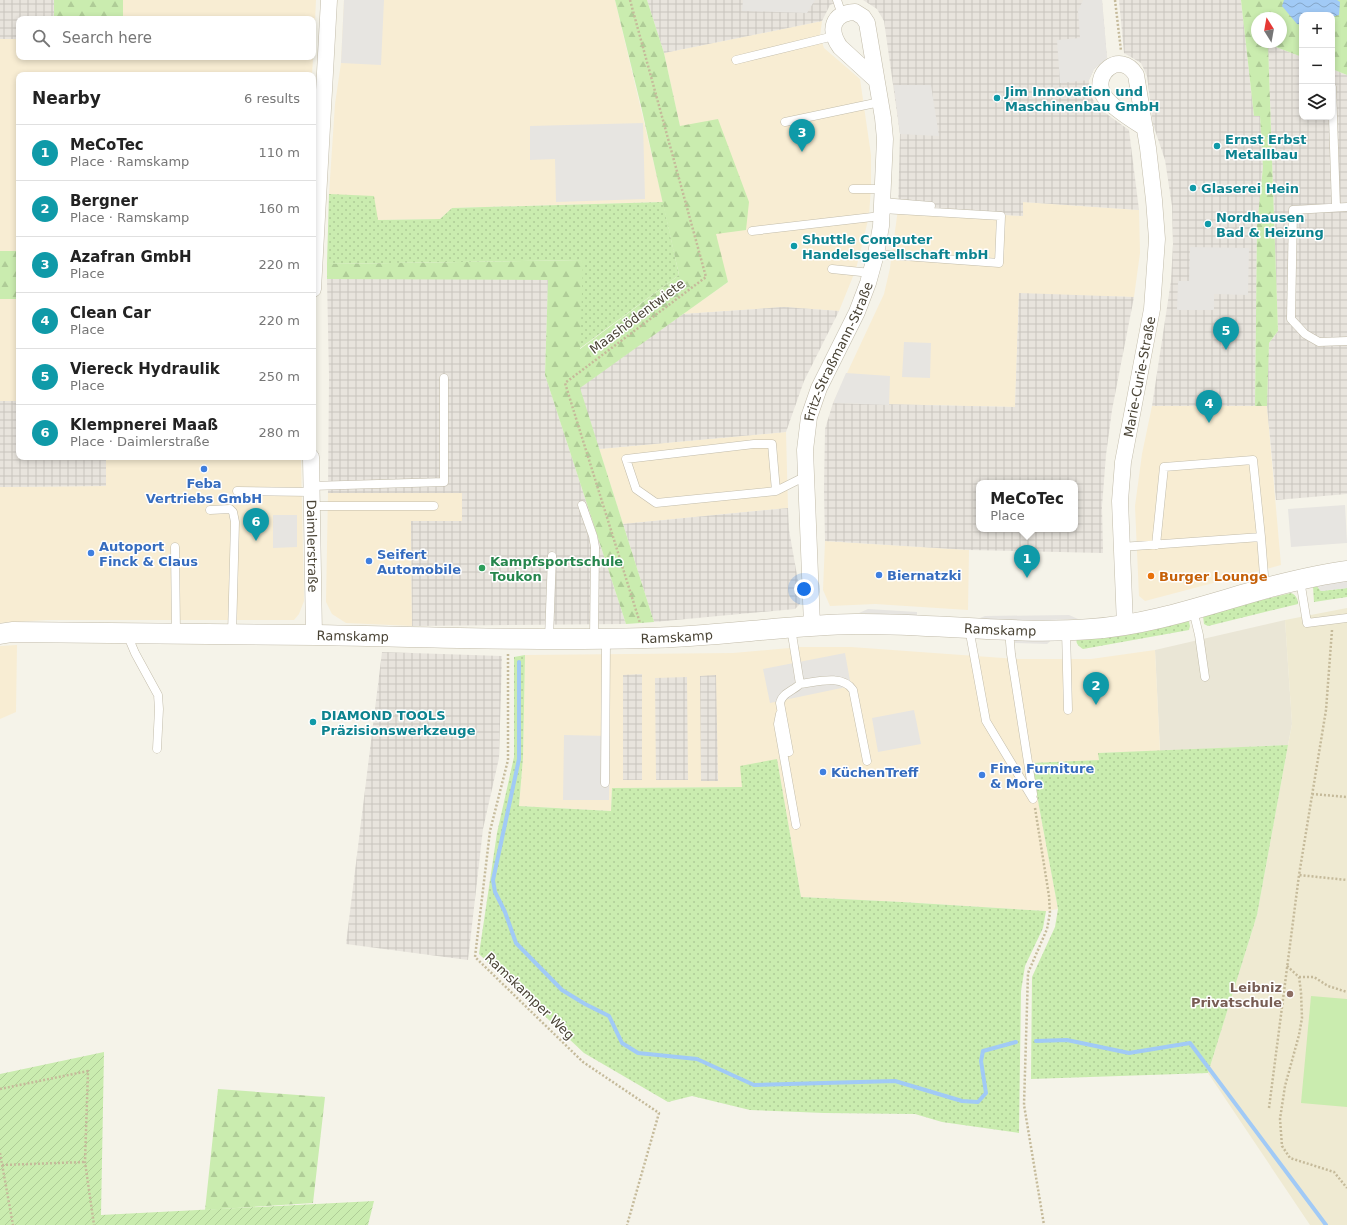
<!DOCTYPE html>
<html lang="en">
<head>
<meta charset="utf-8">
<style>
  :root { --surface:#fff; --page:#f2f2f2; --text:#222; --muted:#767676; --line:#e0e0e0; --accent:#ea580c }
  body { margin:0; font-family:"DejaVu Sans",sans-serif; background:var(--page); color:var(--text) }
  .controls { position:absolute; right:12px; top:12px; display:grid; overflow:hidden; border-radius:8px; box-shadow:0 2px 6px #0003 }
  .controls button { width:36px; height:36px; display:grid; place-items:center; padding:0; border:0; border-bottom:1px solid var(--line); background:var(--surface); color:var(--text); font:20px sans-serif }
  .compass { position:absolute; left:1251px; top:12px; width:36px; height:36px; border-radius:50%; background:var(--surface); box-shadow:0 2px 6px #0003; rotate:349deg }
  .you { position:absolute; left:804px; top:589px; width:14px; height:14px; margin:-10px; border:3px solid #fff; border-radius:50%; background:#1a73e8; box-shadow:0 0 0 6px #1a73e833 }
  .badge { display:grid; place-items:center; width:26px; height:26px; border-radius:50%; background:var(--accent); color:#fff; font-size:13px; font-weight:700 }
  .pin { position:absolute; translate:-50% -33px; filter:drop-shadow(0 1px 2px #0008) }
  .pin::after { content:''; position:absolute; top:21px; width:14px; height:12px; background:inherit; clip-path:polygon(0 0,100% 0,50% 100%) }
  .popup { position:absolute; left:976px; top:480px; width:102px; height:52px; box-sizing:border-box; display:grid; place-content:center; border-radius:8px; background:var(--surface); filter:drop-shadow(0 1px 3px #0005); font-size:13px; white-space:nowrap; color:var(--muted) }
  .popup b { font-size:15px; color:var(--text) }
  .popup::after { content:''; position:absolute; left:50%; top:100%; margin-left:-8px; border:8px solid transparent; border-top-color:var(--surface) }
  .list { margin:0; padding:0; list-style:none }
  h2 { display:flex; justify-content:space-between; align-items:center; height:52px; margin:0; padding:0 16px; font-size:17px }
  h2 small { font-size:13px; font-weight:400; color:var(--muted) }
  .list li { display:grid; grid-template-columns:26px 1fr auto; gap:12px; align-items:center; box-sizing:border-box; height:56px; padding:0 16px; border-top:1px solid var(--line) }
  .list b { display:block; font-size:15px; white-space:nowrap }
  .list p { margin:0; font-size:13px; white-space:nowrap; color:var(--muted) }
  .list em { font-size:13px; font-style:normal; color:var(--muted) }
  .icon { flex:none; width:22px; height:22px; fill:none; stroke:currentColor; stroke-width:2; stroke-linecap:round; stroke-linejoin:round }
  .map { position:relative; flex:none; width:1347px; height:1225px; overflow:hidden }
  .search { position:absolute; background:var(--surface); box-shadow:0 2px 6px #0003; left:16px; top:16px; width:300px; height:44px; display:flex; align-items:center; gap:10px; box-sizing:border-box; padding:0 14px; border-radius:8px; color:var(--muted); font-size:15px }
  .panel { position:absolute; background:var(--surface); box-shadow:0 2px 6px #0003; left:16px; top:72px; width:300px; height:388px; border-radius:8px }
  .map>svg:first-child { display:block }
</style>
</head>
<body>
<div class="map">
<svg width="1347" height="1225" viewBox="0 0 1347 1225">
  <defs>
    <pattern id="industrial-grid" width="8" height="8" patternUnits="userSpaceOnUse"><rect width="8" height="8" fill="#e8e4dd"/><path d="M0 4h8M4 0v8" fill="none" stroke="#c8c5be"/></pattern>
    <pattern id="grass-dots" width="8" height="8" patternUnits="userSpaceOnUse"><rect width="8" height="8" fill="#caecaf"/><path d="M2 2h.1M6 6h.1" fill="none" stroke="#afcc97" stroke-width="1.8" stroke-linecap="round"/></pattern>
    <pattern id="forest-firs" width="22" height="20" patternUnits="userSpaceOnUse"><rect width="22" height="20" fill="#caecaf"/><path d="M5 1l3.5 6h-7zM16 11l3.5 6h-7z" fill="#afcc97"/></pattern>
    <pattern id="garden-furrows" width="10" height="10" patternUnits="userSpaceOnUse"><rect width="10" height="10" fill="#caecaf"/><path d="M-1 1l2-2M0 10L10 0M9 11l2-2" fill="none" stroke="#afcc97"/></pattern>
    <pattern id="water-waves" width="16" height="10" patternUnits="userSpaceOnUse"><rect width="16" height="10" fill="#a1caf6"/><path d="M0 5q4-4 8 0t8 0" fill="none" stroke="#85a6c8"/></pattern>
  </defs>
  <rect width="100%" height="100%" fill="#f5f3e9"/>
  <path fill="#eae6d6" d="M1285 620 1292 724 1288 745 1160 751 1155 650Z"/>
  <path fill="#f8edd3" d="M123 0H316L314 43 312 75H19V251H0V39H19V57H313V19H123Z
    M344 0H615L663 202 452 208 440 219 378 220 329 194 335 104 341 63Z
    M822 21 820 36 824 48 860 79 871 155V187L869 216 856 269 839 311 784 307 683 314 728 282 680 127 664 53Z
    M1023 202 1139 210 1140 253 1134 297 1019 294 1015 407 833 403 884 294 890 268 898 209 1023 216Z
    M0 299H19V401H0Z
    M1152 406H1267L1281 565 1145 601 1139 596 1135 506 1142 454Z
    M786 432 788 508 623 524 599 449Z
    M106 457H301L304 601 299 614 294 620H47L0 623V487L106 486Z
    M328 493H462V521H411L412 626 346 623 332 614 326 602Z
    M825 541 969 550 968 610 875 604 830 606 823 590Z
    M17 645 16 712 0 719V646Z
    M801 647H851L1017 659H1091L1155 650 1160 751 1099 753V760L1031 763 1058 909 1046 911 902 902 801 897 777 759 742 787 612 788 611 811 519 806 523 758 525 655 733 653Z"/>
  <path fill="url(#industrial-grid)" fill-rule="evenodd" d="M0 0H54V19H19V39H0Z
    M647 0H843L830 5 822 21 664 53Z
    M863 0H1102L1107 58 1094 69 1089 80 1090 94 1097 107 1129 130 1139 210 1023 202V216L898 209 900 134 884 21 877 9Z
    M1119 0H1241L1254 116H1260L1263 167 1257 226 1255 406H1152L1171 281 1173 244 1172 206 1165 160 1153 124 1147 76 1141 63 1124 53Z
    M1268 44 1302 57V117H1332V69L1347 75V494L1276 500 1267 406 1269 343 1278 331Z
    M327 279H548L545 375 626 624 412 626 411 521H462V493H328L329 376Z
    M1019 293 1134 297 1112 410 1106 455 1102 506 1103 553 969 550 825 541 824 489 825 429 833 403 1015 407ZM979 483H1075V529H979Z
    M784 307 839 311 804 381 786 432 599 449 579 388 683 314Z
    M0 401H19V457H106V486L0 487Z
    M788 508 789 530 800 592V604L795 609 654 622 623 524Z
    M382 652 502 656 499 758 483 829 468 960 346 944Z
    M642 674V780H623V675Z
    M716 675 718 781H701L700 676Z
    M687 677 688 780H656L655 678Z"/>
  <path fill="#efead2" d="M1347 608V1225H1310L1208 1073 1257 915 1288 745 1292 724 1285 620Z"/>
  <path fill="url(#grass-dots)" d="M329 194 374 196 378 220 440 219 452 208 663 202 679 275 579 349 582 260 327 264Z
    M1316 585 1321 591 1347 588V597L1314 602 1313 586Z
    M1291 593C1296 595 1298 599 1298 604L1208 626 1204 624 1203 616 1205 613Z
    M1188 618 1190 626 1189 630 1083 649C1079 646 1075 644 1077 638Z
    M525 655 523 758 519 806 611 811 612 788 742 787 740 766 777 759 801 897 902 902 1046 911 1043 928 1025 966 1021 991 1019 1133 942 1122 915 1114 824 1113 750 1110 692 1096 668 1102 584 1053 479 954 497 833 514 757V657Z
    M1288 745 1257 915 1208 1073 1031 1079 1032 977 1055 927 1058 909 1031 763 1099 760 1098 753Z"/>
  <path fill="url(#forest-firs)" fill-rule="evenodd" d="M54 0H123V19H54Z
    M615 0H647L664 53 680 126 718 119 749 202 746 230 716 234 728 282 580 388 654 622 626 624 545 375 548 280 327 279V264L583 260 580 349 679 275 641 106Z
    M1241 0H1347V75L1332 69V15H1302V57L1268 44 1278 331 1269 343 1267 406H1255L1257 226 1263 167 1260 116H1254ZM1257 18H1281V42H1257Z
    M0 251H19V299H0Z
    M218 1089 325 1097 313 1203 205 1210Z"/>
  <path fill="url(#garden-furrows)" d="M104 1052 101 1215 374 1201 368 1225H0V1074Z"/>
  <path fill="#caecaf" d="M1311 996 1347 999V1107L1301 1103Z"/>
  <path fill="#e7e5e1" d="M344 0H384L381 65 341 63Z
    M743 0H815L807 13 742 11Z
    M1083 0H1102L1107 58 1094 69 1089 80 1060 83 1057 40 1080 38 1078 11Z
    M894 85H931L939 136 900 134Z
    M643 123 645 199 556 202 555 159 530 160V126Z
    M1190 247 1249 248 1248 295 1214 294V310H1177L1178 281H1189Z
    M904 342 931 343 930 378 902 377Z
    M846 373 890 376 889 405 833 403Z
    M1345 505 1347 543 1291 547 1288 509Z
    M273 515H297V547L273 548Z
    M1347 581V588L1321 591 1316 585Z
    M868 609 917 612V616L859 613Z
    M1069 615 1078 619 1022 621 975 620 985 616Z
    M1015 637 1054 638 1047 644 1015 643Z
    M845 653 851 686 770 703 763 669Z
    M914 710 921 744 878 752 872 718Z
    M564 735 610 736 609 800H563Z"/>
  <path fill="url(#water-waves)" d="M1284 0H1337L1340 2 1339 15 1332 17V15H1302V25L1297 24 1282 6Z"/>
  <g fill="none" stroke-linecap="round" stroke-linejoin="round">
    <path stroke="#a1caf6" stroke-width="4" d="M519 662V759L493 880 495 892 505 912 516 943 562 990 585 1004 609 1016 622 1043 638 1053 697 1059 754 1085 895 1081 962 1101 978 1102 986 1093 981 1061 983 1051 1016 1042
      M1036 1041 1067 1040 1129 1053 1190 1043 1326 1225"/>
    <defs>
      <path id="service" d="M837 0 842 15
        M736 60 834 36
        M1332 87 1336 207
        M785 122 880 102
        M853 189H883
        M882 202 931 206
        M1347 207 1293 210 1291 319 1305 334 1319 342 1347 341
        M752 231 881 216
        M876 254 999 263 1001 216 882 209
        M832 269 871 273
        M311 486 444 482V378
        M237 491 311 492
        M776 491 772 444H754L626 459 636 489 656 503 776 491 806 476
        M582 505 593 536 595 547 594 638
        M312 506H434
        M210 510 230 509 233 512 235 522 232 634
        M1156 545 1164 467 1253 460 1261 537 1265 588
        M175 547 176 633
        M1121 547 1261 537
        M1300 580 1307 623 1347 618
        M1193 610 1199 635 1205 677
        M969 628 986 721 1033 799
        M1009 630 1011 654 1033 794
        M1066 630 1068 710
        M127 634 135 653 158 695 159 709 157 749
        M549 638 552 556
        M800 684C817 682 842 674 853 690L867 761
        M780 714 778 724 796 825
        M789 752 780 703C782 693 793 691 800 684L791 628
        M605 783 606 640"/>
      <g id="minor">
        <path d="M313 289 329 0"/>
        <path id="s1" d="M311 457 314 635"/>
        <path id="s2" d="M812 625 805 450 809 417 819 388 857 312 868 283 876 254 881 226 885 139 883 118 867 23 863 17 855 12C832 13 828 30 840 47L876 80"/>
        <path id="s3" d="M1125 625 1120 501 1123 462 1152 309 1157 239 1154 200 1148 148 1136 75C1120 49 1090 75 1104 96 1111 107 1134 121 1145 128"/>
      </g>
      <g id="tertiary">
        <path id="s4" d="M0 634 12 632C114 633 215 634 316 635 426 637 536 641 646 638 716 637 785 625 855 624 934 623 1012 635 1091 629 1153 625 1214 602 1274 586 1298 580 1323 574 1347 571"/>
      </g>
    </defs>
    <use href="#service" stroke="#c2bcaa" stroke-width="9"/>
    <use href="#minor" stroke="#c2bcaa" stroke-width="17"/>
    <use href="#tertiary" stroke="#c2bcaa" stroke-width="21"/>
    <path stroke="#c5ba9a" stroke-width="2.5" stroke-dasharray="2 2" stroke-linecap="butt" d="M630 0 706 277 565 383 640 623
      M1115 0 1121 51
      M1332 630 1326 710 1299 875 1347 880
      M508 654V760L490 831 475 957 583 1062 659 1113 627 1225
      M1312 794 1347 797
      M1035 808 1049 896 1050 913 1047 929 1028 973 1024 1105 1044 1225
      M1287 966 1299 977 1301 992 1302 1018 1299 1035 1285 1086 1280 1119 1282 1146 1290 1158 1334 1172 1347 1188
      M1299 977H1314L1328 986 1347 992
      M0 1089 88 1071 85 1162 94 1225
      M1269 1108 1299 875
      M0 1153 13 1225
      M2 1165 85 1162"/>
    <use href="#service" stroke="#fff" stroke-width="8"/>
    <use href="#minor" stroke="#fff" stroke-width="16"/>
    <use href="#tertiary" stroke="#fff" stroke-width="20"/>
  </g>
  <g fill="#0f9aa8" stroke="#fff" stroke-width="1.5">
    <circle cx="997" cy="98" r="4"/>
    <circle cx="1217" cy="146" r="4"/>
    <circle cx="1193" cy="188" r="4"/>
    <circle cx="1208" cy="224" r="4"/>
    <circle cx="794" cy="246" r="4"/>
    <circle cx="313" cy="722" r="4"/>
  </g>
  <g fill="#3f7fe0" stroke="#fff" stroke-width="1.5">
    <circle cx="204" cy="469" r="4"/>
    <circle cx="91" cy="553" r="4"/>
    <circle cx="369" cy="561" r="4"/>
    <circle cx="879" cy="575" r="4"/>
    <circle cx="823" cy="772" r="4"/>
    <circle cx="982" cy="775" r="4"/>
  </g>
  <circle fill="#2e9e5b" stroke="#fff" stroke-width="1.5" cx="482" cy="568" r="4"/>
  <circle fill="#e8710a" stroke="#fff" stroke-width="1.5" cx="1151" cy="576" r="4"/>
  <circle fill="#8d6e63" stroke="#fff" stroke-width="1.5" cx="1290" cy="994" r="4"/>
  <g text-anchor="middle" stroke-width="3" stroke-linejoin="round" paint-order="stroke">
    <g font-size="13" font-weight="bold" fill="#0d838f" stroke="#fff" text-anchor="start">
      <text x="1005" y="96">Jim Innovation und<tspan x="1005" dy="15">Maschinenbau GmbH</tspan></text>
      <text x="1225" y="144">Ernst Erbst<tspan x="1225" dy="15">Metallbau</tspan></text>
      <text x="1201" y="193">Glaserei Hein</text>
      <text x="1216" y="222">Nordhausen<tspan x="1216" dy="15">Bad &amp; Heizung</tspan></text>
      <text x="802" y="244">Shuttle Computer<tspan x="802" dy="15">Handelsgesellschaft mbH</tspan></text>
      <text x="321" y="720">DIAMOND TOOLS<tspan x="321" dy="15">Präzisionswerkzeuge</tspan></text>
    </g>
    <g font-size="13" fill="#4a4436" stroke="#fff">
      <text transform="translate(637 316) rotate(-37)" y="5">Maashödentwiete</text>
      <text dy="5" stroke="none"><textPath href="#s2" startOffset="280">Fritz-Straßmann-Straße</textPath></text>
      <text dy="5" stroke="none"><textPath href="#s3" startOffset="250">Marie-Curie-Straße</textPath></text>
      <text dy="5" stroke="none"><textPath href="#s1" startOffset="89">Daimlerstraße</textPath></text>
      <text dy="5" stroke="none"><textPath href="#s4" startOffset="1001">Ramskamp</textPath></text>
      <text dy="5" stroke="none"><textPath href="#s4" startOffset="353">Ramskamp</textPath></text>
      <text dy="5" stroke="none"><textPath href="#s4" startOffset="677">Ramskamp</textPath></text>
      <text transform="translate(530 996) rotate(44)" y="5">Ramskamper Weg</text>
    </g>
    <g font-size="13" font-weight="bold" fill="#366cbe" stroke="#fff" text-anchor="start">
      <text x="204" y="488" text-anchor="middle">Feba<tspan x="204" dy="15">Vertriebs GmbH</tspan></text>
      <text x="99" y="551">Autoport<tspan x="99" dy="15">Finck &amp; Claus</tspan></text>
      <text x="377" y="559">Seifert<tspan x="377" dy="15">Automobile</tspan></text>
      <text x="887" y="580">Biernatzki</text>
      <text x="990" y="773">Fine Furniture<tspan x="990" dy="15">&amp; More</tspan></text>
      <text x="831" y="777">KüchenTreff</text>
    </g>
    <g font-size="13" font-weight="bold" fill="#27864d" stroke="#fff" text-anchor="start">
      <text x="490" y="566">Kampfsportschule<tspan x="490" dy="15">Toukon</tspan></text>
    </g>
    <g font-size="13" font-weight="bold" fill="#c56008" stroke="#fff" text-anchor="start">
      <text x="1159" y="581">Burger Lounge</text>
    </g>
    <g font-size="13" font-weight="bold" fill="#785e54" stroke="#fff" text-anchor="end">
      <text x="1282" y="992">Leibniz<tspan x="1282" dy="15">Privatschule</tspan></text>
    </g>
  </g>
</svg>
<div class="controls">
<button>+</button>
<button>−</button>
<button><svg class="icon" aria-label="layers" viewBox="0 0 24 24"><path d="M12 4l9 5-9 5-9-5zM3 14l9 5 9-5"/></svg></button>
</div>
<svg class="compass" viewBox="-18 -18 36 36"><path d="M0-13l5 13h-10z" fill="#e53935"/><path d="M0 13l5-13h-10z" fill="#767676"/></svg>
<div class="you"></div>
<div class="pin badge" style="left:1027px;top:578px;background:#0f9aa8">1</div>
<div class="popup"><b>MeCoTec</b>Place</div>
<div class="pin badge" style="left:1096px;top:705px;background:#0f9aa8">2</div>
<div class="pin badge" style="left:802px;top:152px;background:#0f9aa8">3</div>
<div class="pin badge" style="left:1209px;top:423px;background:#0f9aa8">4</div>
<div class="pin badge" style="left:1226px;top:350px;background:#0f9aa8">5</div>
<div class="pin badge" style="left:256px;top:541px;background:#0f9aa8">6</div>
<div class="search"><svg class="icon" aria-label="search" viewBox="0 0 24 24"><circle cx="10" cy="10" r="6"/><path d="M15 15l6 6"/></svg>Search here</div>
<section class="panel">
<h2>Nearby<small>6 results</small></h2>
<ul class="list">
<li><span class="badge" style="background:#0f9aa8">1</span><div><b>MeCoTec</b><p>Place · Ramskamp</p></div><em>110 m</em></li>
<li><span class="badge" style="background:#0f9aa8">2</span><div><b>Bergner</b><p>Place · Ramskamp</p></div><em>160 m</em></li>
<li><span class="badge" style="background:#0f9aa8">3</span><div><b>Azafran GmbH</b><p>Place</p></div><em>220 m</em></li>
<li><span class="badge" style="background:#0f9aa8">4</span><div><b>Clean Car</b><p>Place</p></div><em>220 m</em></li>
<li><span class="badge" style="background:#0f9aa8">5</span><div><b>Viereck Hydraulik</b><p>Place</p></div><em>250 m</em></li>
<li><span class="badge" style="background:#0f9aa8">6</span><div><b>Klempnerei Maaß</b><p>Place · Daimlerstraße</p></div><em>280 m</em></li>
</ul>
</section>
</div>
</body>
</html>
